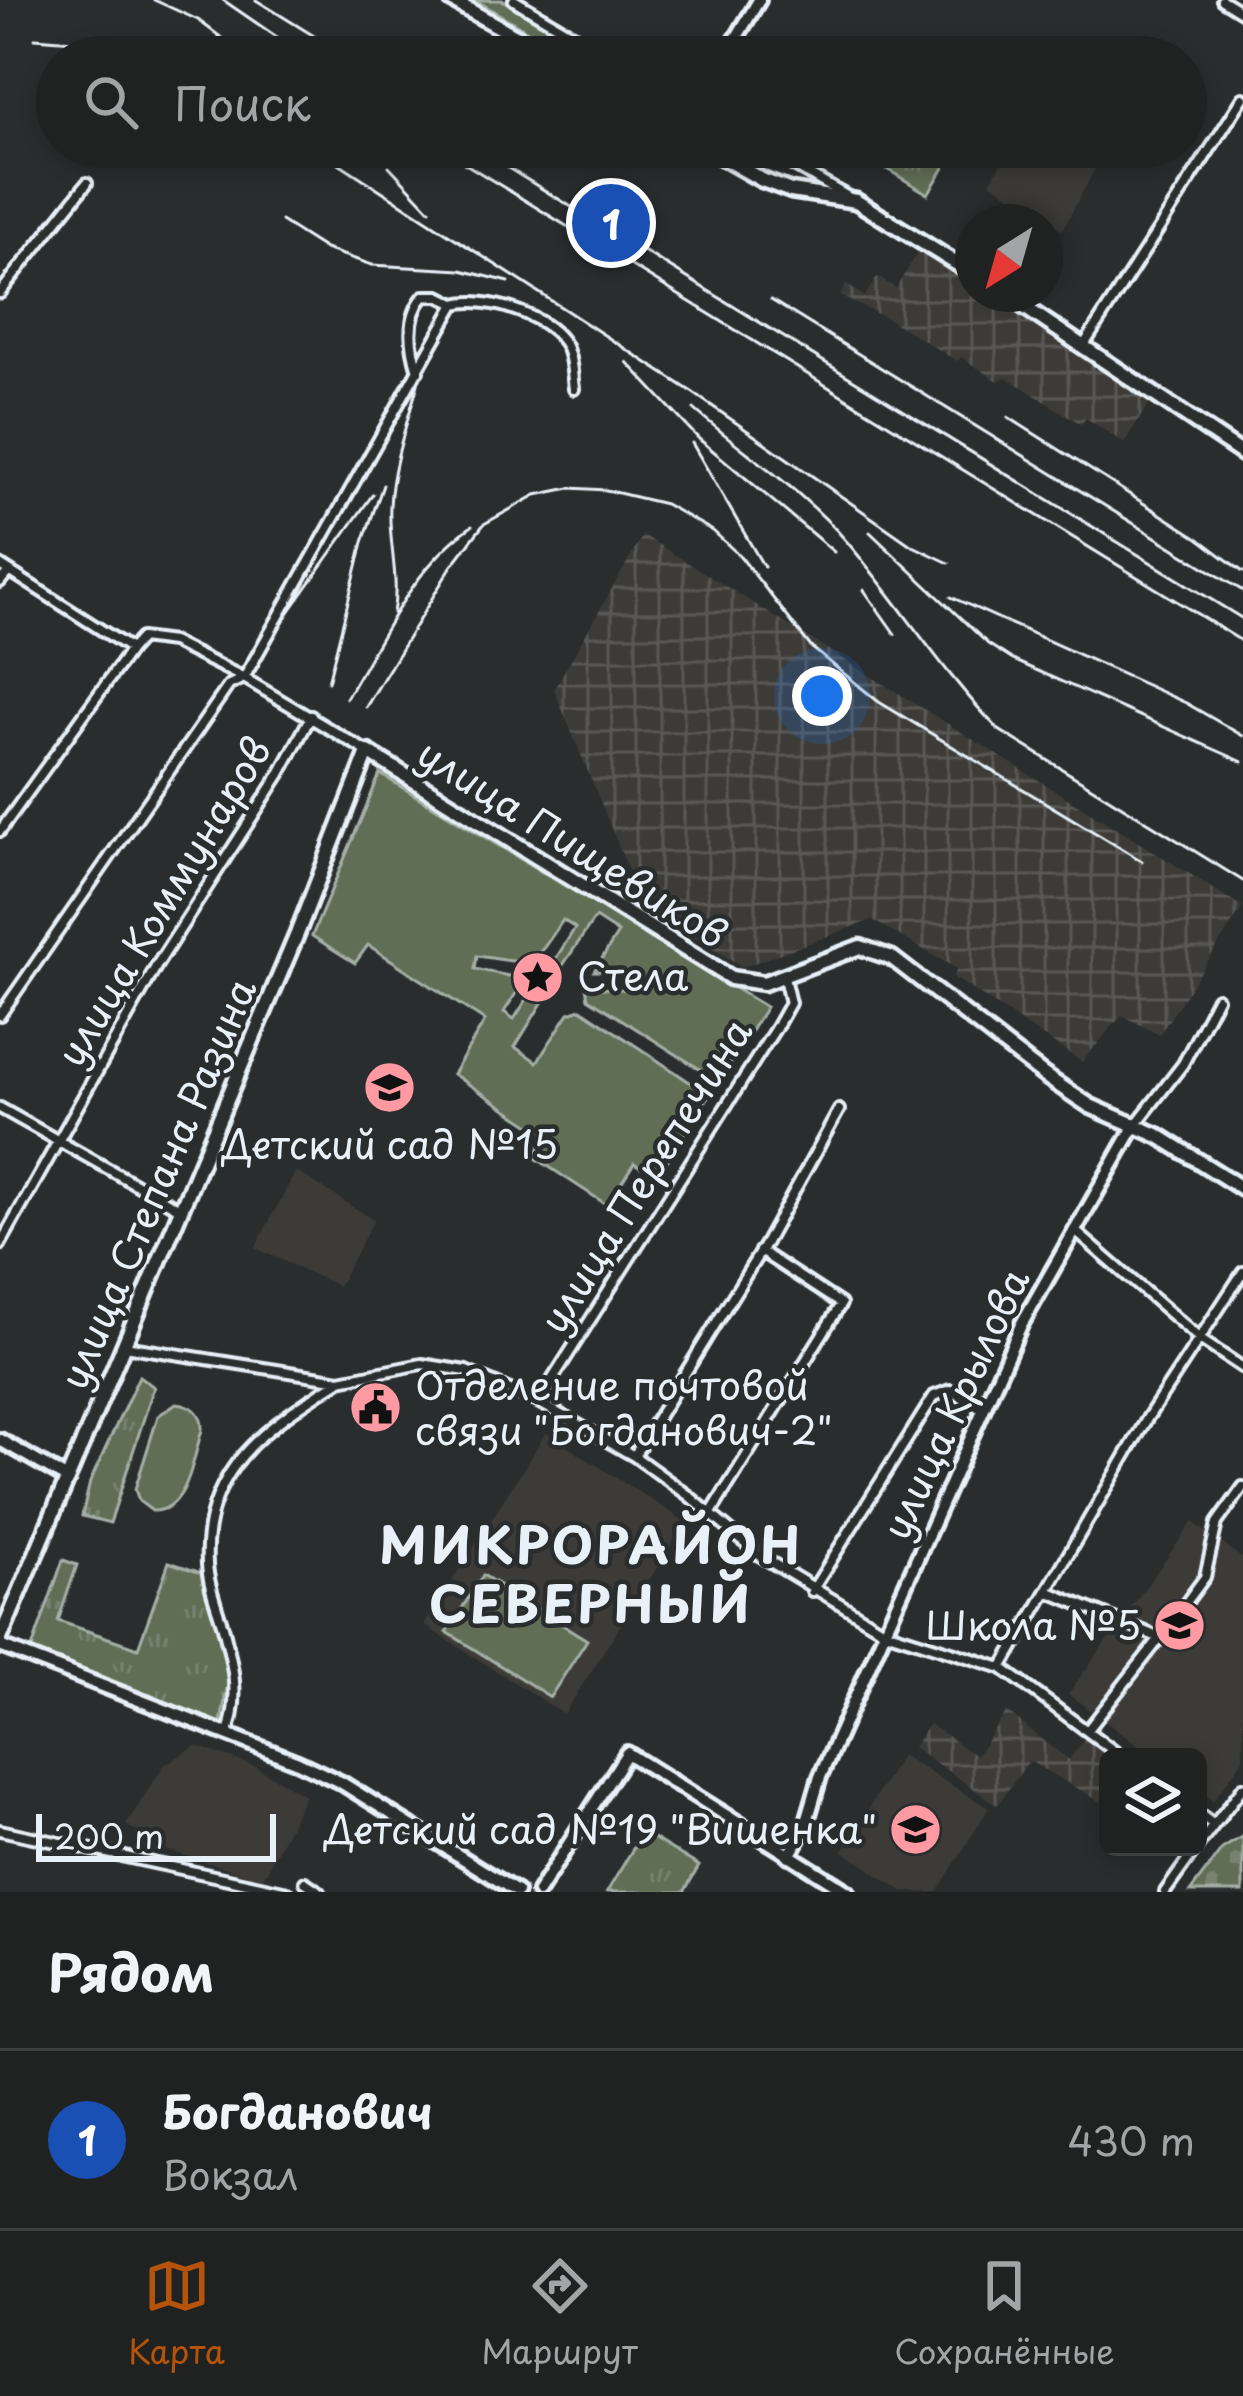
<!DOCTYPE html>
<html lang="ru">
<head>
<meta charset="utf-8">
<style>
  :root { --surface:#202222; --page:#2d2f2f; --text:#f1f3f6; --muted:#a2a4a5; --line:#3d3f40; --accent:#b45309 }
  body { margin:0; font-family:"Playpen Sans",sans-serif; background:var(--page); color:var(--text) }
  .controls { position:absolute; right:36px; bottom:36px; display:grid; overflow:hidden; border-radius:18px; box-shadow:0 6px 18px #0003 }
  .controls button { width:108px; height:108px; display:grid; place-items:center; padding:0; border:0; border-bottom:3px solid var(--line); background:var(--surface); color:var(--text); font:60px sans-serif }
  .compass { position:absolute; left:955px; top:204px; width:108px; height:108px; border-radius:50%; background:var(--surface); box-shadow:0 6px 18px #0003; rotate:217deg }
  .scale { position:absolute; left:36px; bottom:30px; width:240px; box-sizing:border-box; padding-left:12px; border:6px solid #e8f1f8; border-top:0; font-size:33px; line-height:42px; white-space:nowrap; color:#e8f1f8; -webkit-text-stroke:9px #2a2d2e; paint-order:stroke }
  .you { position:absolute; left:822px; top:696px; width:42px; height:42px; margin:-30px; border:9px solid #fff; border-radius:50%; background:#1a73e8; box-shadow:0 0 0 18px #1a73e833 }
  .badge { display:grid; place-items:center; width:78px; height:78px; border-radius:50%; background:var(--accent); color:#fff; font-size:39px; font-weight:700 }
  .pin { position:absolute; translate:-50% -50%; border:6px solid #fff; box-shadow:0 3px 12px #0006 }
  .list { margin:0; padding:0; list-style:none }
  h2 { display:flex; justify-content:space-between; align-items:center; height:156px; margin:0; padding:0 48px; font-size:51px }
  h2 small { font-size:39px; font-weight:400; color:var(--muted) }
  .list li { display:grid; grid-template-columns:78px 1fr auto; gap:36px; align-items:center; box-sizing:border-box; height:180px; padding:0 48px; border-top:3px solid var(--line) }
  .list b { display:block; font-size:45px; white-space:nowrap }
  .list p { margin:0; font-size:39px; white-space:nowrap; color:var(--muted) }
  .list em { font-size:39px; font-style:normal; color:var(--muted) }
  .icon { flex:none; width:66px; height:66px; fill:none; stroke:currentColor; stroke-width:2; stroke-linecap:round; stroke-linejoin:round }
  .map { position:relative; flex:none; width:1243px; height:1892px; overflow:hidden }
  .search { position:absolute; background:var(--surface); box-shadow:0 6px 18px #0003; left:36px; right:36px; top:36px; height:132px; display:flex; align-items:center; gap:30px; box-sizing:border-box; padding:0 42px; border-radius:66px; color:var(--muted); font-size:45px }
  .sheet { height:336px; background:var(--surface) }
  nav { display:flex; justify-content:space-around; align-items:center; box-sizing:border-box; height:168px; border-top:3px solid var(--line); background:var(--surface); font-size:33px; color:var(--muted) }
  nav a { display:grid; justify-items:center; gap:6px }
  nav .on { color:var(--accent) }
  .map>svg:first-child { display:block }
</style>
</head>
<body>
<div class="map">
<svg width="1243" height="1892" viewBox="0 0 1243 1892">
  <defs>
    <pattern id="industrial-grid" width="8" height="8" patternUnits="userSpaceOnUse" patternTransform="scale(3)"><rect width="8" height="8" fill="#3d3b38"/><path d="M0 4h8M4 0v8" fill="none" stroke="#595856"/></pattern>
    <pattern id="forest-firs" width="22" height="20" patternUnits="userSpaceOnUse" patternTransform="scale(3)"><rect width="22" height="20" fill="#606e56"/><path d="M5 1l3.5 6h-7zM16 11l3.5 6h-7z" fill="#77836f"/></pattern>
    <pattern id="cemetery-stones" width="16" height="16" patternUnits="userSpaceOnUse" patternTransform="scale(3)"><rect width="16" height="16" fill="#606e56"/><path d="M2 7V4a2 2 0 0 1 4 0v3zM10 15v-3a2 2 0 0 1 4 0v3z" fill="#77836f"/></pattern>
    <pattern id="park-tufts" width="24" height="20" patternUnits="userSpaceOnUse" patternTransform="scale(3)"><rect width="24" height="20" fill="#606e56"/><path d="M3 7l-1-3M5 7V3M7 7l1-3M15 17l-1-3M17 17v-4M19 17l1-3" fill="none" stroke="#77836f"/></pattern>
  </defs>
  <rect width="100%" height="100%" fill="#2a2d2e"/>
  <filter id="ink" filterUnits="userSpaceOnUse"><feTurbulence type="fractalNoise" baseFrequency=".00833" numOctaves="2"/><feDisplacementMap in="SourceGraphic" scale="24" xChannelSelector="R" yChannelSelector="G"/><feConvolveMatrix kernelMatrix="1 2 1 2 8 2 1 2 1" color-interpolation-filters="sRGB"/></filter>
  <g filter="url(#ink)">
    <path fill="#3d3b38" d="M1011 147H1088L1099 162 1062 230 990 182Z
      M296 1171 374 1220 338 1286 255 1248Z
      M546 1433 686 1522 564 1714 424 1625Z
      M1193 1522 1243 1559V1759L1213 1801 1198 1790V1757H1153L1068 1694Z
      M196 1746 254 1766 305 1795 263 1879 167 1850 126 1825 164 1765Z
      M901 1755 989 1808 937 1892H904L843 1851Z"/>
    <path fill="url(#industrial-grid)" d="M922 246 973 277V294H999L1154 396 1124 443 1086 418 1081 424 1006 377 998 381 961 357 957 361 890 320 840 296 846 284 864 297 877 277 896 288Z
      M643 535 1243 907 1159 1035 1122 1015 1082 1062 953 977 957 969 872 920 743 967 644 908 554 689Z
      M1007 1712 1069 1760 1086 1737 1114 1757H1108V1806L1029 1761 997 1805 913 1747 929 1724 976 1756Z"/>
    <path fill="#606e56" stroke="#a4b0a7" stroke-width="3" d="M380 774 766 1007 722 1077 709 1075 588 998 586 987 635 990 634 972 594 971 618 933 595 918 561 968 553 963 575 928 563 920C528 971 537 964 477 956L475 969 519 978 522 984 504 1012 514 1019 533 990 545 998 515 1047 537 1062 569 1013 581 1009 709 1095 657 1177 634 1163 607 1205 534 1157 546 1135 453 1074 485 1021 368 945 355 963 312 936Z
      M176 1403C192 1404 203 1413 202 1430 193 1458 188 1512 152 1511L139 1501 135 1489 158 1416Z
      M483 1575 587 1640 550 1697 447 1632Z"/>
    <path fill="url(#forest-firs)" stroke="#a4b0a7" stroke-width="3" d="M475 0H502L599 57H572Z"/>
    <path fill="url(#cemetery-stones)" stroke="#a4b0a7" stroke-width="3" d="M1243 1836V1892H1190L1222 1849Z"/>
    <path fill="url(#park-tufts)" stroke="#a4b0a7" stroke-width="3" d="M866 147H932L950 158 928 194 862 154Z
      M139 1376 154 1387 110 1523 82 1516 90 1482Z
      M63 1560 77 1565 58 1621 138 1648 169 1562 201 1573 230 1671 221 1723 29 1657Z
      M643 1832 699 1866 684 1892H607Z"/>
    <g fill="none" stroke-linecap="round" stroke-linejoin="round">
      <defs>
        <path id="minor" d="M514 0 610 57
          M1222 0 1243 13
          M761 147 850 198
          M0 293 87 183
          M1084 345 1243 98
          M418 371C410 346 406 317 424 296H439L455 304
          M0 565 131 649 0 831
          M0 582 9 571
          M131 649 141 638 172 642 244 678 368 752
          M244 678 455 304C486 296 543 314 563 341 572 354 572 374 574 389
          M0 1015 229 685 244 678
          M0 1108 178 1208
          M1134 1127 1183 1064 1217 998
          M1074 1230 1201 1340 1243 1368
          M0 1245 157 965 280 774 311 716
          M124 1346 340 1380 422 1364 466 1371 538 1402 634 1456 688 1495 759 1555 885 1631 1002 1668 1122 1757
          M538 1402 777 1026 790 1003 784 978
          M634 1456 765 1244 839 1110
          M711 1513 841 1304 760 1251
          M812 1591 934 1396 950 1390 983 1409
          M1047 1591 1160 1638 1205 1577 1217 1523 1243 1487
          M1002 1668 1148 1417 1243 1272
          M1087 1731 1160 1638
          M227 1735C241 1697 233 1665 223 1627 217 1607 208 1585 207 1564 202 1469 266 1427 339 1381
          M1198 1813 1214 1825
          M0 1830 288 1892
          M1198 1846 1243 1787
          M305 1882 320 1892
          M1165 1892 1197 1847"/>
        <path id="tertiary" d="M725 57 759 0
          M0 1440 66 1478
          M0 1646 298 1762 342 1783 517 1892
          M789 1856 805 1828 820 1777 1021 1325 1134 1127
          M538 1892 627 1753 848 1892"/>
        <path id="secondary" d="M451 0 553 57
          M704 147 762 180 791 191 856 201 973 274
          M1005 294 1243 454
          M0 1639 297 934 368 752 731 978 764 983 860 947 892 958 1045 1076 1090 1106 1159 1136 1243 1189"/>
      </defs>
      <use href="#minor" stroke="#e8f1f8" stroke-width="16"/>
      <use href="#tertiary" stroke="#e8f1f8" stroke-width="20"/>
      <use href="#secondary" stroke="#e8f1f8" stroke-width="21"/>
      <use href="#minor" stroke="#2a2d2e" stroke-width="8"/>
      <use href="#tertiary" stroke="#2a2d2e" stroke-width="10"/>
      <use href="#secondary" stroke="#2a2d2e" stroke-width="12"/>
      <path stroke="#e8f1f8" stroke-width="3" d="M154 0 198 20 247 57
        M223 0 306 57
        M256 0 348 57
        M35 38 137 46 165 57
        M314 147 692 392 911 545 949 563
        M438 147 1243 642
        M474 147 1243 619
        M389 166 430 210
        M281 221 325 249 372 265 461 270 509 282
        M771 300 1243 591
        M627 362 699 439 834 552
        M694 409C745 454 804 491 848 543 900 604 943 673 999 730L1243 881
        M1008 417 1198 538 1243 572
        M692 443 764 567
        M870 532 988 644 1013 660 1243 762
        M864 590 895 634
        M951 597 1186 703 1243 736
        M289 612 373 494
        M393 613C400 578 388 542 390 506 392 465 407 423 418 384
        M328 682 363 542 383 485
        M346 698C383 637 413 567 472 526
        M366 707 451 567 484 524 536 495 570 488 606 490 665 504 713 531 740 556 811 647 879 702 1142 861"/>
    </g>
  </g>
  <defs>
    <symbol id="sight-disc" viewBox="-11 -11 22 22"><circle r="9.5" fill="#ff9aa2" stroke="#2a2d2e"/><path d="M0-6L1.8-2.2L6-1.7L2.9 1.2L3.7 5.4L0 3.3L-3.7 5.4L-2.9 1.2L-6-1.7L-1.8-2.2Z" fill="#111"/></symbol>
    <symbol id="school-disc" viewBox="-11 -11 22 22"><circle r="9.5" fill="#ff9aa2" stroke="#2a2d2e"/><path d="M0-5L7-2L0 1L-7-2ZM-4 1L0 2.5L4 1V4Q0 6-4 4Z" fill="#111"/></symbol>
    <symbol id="civic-disc" viewBox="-11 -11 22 22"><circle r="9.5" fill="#ff9aa2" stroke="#2a2d2e"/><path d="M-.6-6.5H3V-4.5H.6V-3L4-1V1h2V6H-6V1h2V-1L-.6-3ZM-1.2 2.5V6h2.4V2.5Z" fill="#111"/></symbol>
  </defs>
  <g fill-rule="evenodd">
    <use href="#sight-disc" x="508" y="948" width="59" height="59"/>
    <use href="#school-disc" x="360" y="1058" width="59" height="59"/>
    <use href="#civic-disc" x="346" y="1378" width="59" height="59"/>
    <use href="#school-disc" x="1150" y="1596" width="59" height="59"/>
    <use href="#school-disc" x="886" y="1800" width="59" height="59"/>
  </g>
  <g text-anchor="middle" stroke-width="9" stroke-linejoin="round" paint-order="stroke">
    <g font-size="39" fill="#e8f1f8" stroke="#2a2d2e">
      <text transform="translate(572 844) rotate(32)" y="14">улица Пищевиков</text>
      <text transform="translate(164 902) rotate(-59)" y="14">улица Коммунаров</text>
      <text transform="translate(646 1176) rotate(-58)" y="14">улица Перепечина</text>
      <text transform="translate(158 1184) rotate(-67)" y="14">улица Степана Разина</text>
      <text transform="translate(956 1404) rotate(-65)" y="14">улица Крылова</text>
    </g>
    <g font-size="39" fill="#e8f1f8" stroke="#2a2d2e" text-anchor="start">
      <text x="577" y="991">Стела</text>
      <text x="390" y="1159" text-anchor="middle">Детский сад №15</text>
      <text x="415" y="1400">Отделение почтовой<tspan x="415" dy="45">связи "Богданович-2"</tspan></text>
      <text x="1141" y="1640" text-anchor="end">Школа №5</text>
      <text x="877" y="1844" text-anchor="end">Детский сад №19 "Вишенка"</text>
    </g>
    <g font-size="51" font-weight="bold" letter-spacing="3" fill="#e8f1f8" stroke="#2a2d2e">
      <text x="591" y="1564">МИКРОРАЙОН<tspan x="591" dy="59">СЕВЕРНЫЙ</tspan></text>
    </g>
  </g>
</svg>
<div class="controls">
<button><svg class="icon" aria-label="layers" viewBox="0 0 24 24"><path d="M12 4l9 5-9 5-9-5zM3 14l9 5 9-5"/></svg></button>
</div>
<svg class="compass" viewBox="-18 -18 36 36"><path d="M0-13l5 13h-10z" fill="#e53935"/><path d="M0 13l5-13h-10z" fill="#a2a4a5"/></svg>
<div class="scale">200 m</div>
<div class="you"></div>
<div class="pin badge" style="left:611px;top:223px;background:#1a4fb4">1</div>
<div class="search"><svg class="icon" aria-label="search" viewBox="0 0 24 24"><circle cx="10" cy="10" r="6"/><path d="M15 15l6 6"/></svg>Поиск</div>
</div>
<section class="sheet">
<h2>Рядом<small></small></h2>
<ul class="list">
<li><span class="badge" style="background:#1a4fb4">1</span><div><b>Богданович</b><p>Вокзал</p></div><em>430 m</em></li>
</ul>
</section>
<nav>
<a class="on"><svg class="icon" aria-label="map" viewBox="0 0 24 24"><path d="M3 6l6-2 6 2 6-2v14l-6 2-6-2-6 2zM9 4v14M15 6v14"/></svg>Карта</a>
<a><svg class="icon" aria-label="directions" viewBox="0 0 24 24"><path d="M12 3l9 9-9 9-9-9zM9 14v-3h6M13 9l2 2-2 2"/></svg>Маршрут</a>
<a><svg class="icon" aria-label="saved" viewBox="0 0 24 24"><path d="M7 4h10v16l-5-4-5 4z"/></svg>Сохранённые</a>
</nav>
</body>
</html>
